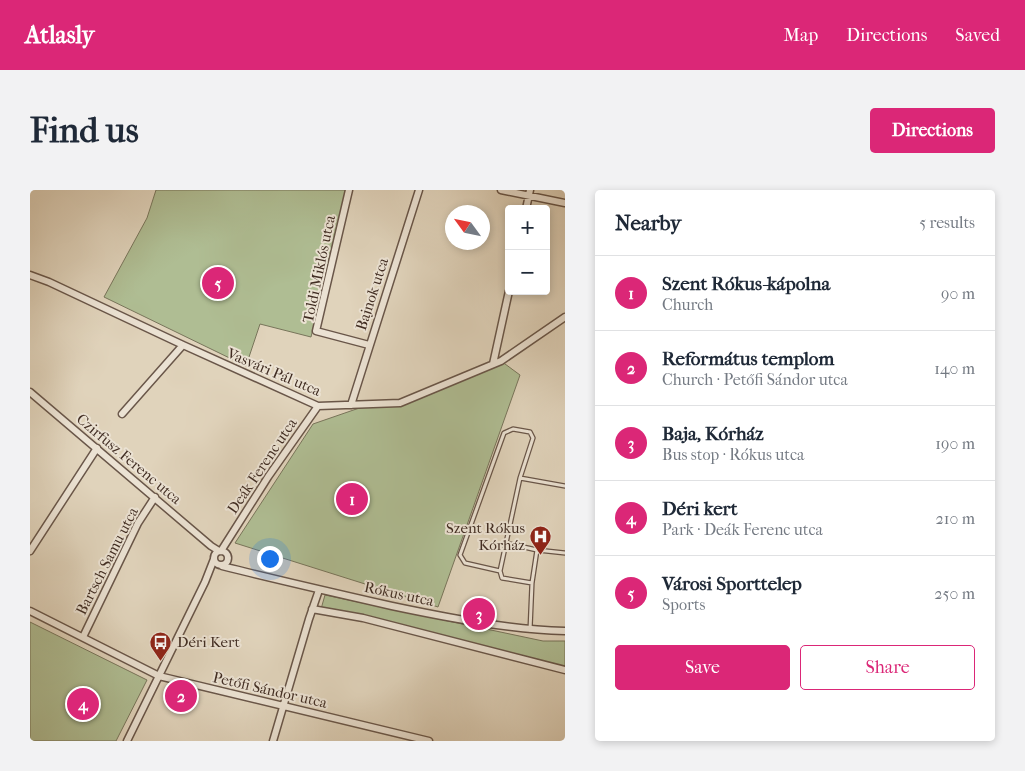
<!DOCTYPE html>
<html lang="en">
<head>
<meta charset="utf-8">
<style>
  :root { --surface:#fff; --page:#f2f2f3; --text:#1f2937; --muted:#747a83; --line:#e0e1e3; --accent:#db2777 }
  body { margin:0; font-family:"IM FELL French Canon",serif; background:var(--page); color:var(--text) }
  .controls { position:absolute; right:15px; top:15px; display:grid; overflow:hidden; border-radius:5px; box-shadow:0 2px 8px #0003 }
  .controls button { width:45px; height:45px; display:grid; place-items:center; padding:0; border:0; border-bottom:1px solid var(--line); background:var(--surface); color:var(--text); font:25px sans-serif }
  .compass { position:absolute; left:415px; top:15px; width:45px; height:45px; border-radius:50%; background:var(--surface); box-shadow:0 2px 8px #0003; rotate:303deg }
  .you { position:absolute; left:239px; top:368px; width:18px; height:18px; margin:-12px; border:4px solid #fff; border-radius:50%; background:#1a73e8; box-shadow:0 0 0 8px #1a73e833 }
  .badge { display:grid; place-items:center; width:32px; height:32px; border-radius:50%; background:var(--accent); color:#fff; font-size:16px; font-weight:700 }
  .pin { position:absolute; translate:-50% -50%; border:2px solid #fff; box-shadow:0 1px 5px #0006 }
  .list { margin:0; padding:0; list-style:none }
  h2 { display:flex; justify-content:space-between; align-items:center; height:65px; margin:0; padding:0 20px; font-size:21px }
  h2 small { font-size:16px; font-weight:400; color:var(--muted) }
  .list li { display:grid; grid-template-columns:32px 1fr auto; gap:15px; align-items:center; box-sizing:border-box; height:75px; padding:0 20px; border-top:1px solid var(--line) }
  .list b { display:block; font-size:19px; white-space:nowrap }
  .list p { margin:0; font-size:16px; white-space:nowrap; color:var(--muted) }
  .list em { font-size:16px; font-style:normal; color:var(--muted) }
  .actions { display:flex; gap:10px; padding:15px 20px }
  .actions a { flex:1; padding:11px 0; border:1px solid var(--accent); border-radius:5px; text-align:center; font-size:18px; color:var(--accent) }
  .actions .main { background:var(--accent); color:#fff }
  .map { position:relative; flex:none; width:535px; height:551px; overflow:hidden; border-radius:5px }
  header { display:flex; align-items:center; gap:30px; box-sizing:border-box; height:70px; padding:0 25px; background:var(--accent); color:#fff }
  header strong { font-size:24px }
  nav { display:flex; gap:28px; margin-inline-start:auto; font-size:18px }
  .intro { display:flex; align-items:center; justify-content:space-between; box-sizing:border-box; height:120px; padding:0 30px }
  h1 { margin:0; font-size:35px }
  .button { padding:12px 22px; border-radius:5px; background:var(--accent); color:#fff; font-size:18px; font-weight:700 }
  main { display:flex; gap:30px; padding:0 30px }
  aside { flex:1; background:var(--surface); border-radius:5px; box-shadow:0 2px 8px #0003 }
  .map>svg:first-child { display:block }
</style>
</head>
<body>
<header>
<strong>Atlasly</strong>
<nav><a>Map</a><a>Directions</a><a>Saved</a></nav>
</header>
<div class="intro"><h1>Find us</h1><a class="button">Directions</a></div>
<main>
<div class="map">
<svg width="535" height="551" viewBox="0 0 535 551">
  <rect width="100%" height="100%" fill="#e0d3bb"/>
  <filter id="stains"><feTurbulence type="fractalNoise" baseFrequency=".004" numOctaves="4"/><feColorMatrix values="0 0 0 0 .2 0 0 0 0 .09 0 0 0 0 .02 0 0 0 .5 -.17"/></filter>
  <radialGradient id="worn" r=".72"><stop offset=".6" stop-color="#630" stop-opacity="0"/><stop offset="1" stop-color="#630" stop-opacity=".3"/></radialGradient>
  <path fill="#afbd93" stroke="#78755b" d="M126 0H316L281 147 230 134 216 176 74 107 117 28Z
    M471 171 490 185 408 417 205 353 283 234 338 215 370 213Z
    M295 405 513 451H535V477L291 419Z
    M0 432 117 490 86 551H0Z"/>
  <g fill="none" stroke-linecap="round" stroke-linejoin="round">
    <defs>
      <path id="lane" d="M483 239 500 242 503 248 490 288 470 381 435 373 430 365 474 243Z
        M490 288 535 296
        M476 353 507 360
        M470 381 472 388 502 393 507 360 535 363
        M500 440 502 393"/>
      <path id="street" d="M319 0 286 141 339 155
        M471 0 535 13
        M496 19 500 0
        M0 85 19 92 153 155 288 216 370 213 471 171 535 127
        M463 174 479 101
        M0 202 181 356 189 361
        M321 215 389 0
        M92 224 153 155
        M184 368a7 7 0 1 1 14 0a7 7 0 1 1-14 0Z
        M0 361 67 258
        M191 361 238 287 288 216
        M192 376C248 390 305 403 362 416 419 428 476 439 535 441
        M282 419 333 428 535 480
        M0 421 129 486 399 551
        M53 447 108 333 125 307
        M97 551 175 392 184 369
        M243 551 279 429 289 400"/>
    </defs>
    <use href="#lane" stroke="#695649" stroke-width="5.5"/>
    <use href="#street" stroke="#695649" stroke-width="9"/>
    <use href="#lane" stroke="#ebe2d3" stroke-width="3"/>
    <use href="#street" stroke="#ebe2d3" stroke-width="6"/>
  </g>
  <defs>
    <symbol id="hospital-pin" viewBox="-11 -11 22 30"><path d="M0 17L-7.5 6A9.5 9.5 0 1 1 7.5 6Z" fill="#8f2418" stroke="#ebe2d3"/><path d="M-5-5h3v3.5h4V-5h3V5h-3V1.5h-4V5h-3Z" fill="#fff"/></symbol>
    <symbol id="bus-pin" viewBox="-11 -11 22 30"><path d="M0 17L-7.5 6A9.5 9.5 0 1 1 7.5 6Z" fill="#8f2418" stroke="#ebe2d3"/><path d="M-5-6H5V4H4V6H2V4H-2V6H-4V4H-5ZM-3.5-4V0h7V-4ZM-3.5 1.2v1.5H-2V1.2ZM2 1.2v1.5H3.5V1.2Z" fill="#fff"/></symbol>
  </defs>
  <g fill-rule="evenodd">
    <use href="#hospital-pin" x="498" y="334" width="25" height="34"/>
    <use href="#bus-pin" x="118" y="440" width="25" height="34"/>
  </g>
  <g text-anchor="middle" stroke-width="4" stroke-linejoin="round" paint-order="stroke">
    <g font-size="15" fill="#412d23" stroke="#ebe2d3">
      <text transform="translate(289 79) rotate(-78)" y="5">Toldi Miklós utca</text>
      <text transform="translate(342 104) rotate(-72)" y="5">Bajnok utca</text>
      <text transform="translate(244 182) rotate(23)" y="5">Vasvári Pál utca</text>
      <text transform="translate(99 269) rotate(40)" y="5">Czirfusz Ferenc utca</text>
      <text transform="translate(232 276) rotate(-56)" y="5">Deák Ferenc utca</text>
      <text transform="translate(77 371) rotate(-63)" y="5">Bartsch Samu utca</text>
      <text transform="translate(369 404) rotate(12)" y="5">Rókus utca</text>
      <text transform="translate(240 500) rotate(13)" y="5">Petőfi Sándor utca</text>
    </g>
    <g font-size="15" fill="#412d23" stroke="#ebe2d3" text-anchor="end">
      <text x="495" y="343">Szent Rókus<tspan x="495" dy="17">Kórház</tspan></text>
      <text x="147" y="457" text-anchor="start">Déri Kert</text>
    </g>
  </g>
  <rect width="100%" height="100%" filter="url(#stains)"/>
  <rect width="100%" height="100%" fill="url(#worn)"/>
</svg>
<div class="controls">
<button>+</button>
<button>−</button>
</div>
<svg class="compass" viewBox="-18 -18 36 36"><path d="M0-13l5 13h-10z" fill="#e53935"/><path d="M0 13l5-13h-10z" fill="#747a83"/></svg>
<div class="you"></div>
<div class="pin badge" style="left:322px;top:309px">1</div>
<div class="pin badge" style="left:151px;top:506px">2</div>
<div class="pin badge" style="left:449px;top:424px">3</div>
<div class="pin badge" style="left:53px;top:514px">4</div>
<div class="pin badge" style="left:188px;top:93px">5</div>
</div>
<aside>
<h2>Nearby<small>5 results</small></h2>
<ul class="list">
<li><span class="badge">1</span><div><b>Szent Rókus-kápolna</b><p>Church</p></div><em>90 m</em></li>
<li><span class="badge">2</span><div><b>Református templom</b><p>Church · Petőfi Sándor utca</p></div><em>140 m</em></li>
<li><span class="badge">3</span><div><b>Baja, Kórház</b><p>Bus stop · Rókus utca</p></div><em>190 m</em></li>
<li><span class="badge">4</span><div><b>Déri kert</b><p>Park · Deák Ferenc utca</p></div><em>210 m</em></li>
<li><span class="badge">5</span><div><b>Városi Sporttelep</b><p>Sports</p></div><em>250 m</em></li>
</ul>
<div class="actions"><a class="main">Save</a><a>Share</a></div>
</aside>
</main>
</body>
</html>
